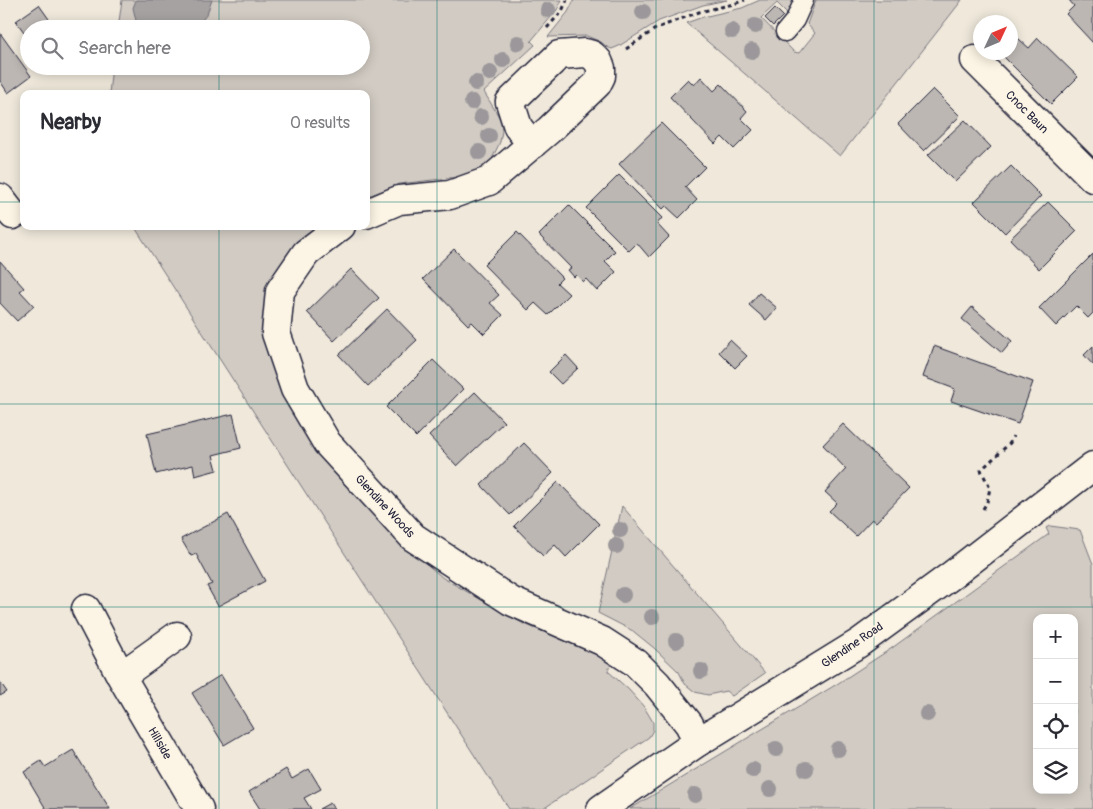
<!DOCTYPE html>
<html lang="en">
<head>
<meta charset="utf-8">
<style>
  :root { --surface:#fff; --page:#f2f2f3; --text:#2b2b33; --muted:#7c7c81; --line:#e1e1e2 }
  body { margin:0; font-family:Pangolin,sans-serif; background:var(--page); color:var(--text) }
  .controls { position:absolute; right:15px; bottom:15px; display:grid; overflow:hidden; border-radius:10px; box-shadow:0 2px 12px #0003 }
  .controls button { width:45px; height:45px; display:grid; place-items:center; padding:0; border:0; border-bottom:1px solid var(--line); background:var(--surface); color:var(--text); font:25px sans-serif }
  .compass { position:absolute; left:973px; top:15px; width:45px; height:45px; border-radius:50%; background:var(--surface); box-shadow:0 2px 12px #0003; rotate:46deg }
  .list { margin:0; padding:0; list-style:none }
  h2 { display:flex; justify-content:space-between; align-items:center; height:65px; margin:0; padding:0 20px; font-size:21px }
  h2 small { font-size:16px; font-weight:400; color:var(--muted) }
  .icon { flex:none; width:28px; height:28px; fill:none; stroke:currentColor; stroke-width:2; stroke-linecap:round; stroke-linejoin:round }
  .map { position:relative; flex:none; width:1093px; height:809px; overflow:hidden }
  .search { position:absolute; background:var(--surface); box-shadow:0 2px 12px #0003; left:20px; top:20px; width:350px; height:55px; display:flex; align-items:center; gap:12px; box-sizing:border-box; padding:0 18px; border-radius:28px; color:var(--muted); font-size:19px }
  .panel { position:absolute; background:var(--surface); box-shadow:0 2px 12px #0003; left:20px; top:90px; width:350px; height:140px; border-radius:10px }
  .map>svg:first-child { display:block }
</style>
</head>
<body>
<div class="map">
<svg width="1093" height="809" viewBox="0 0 1093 809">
  <rect width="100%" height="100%" fill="#efe8db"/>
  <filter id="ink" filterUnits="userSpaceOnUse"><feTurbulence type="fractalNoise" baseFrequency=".02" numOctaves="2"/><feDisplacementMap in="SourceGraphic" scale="10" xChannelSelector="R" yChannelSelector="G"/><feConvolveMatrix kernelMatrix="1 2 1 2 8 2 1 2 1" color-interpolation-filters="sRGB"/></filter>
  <g filter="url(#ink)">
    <path fill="#d1cbc3" stroke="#7a767f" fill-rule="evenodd" d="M122 0H562L557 10 531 41 535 45 484 92 501 120 502 131 500 142 491 161 478 171 466 176 399 184 366 197V94H109L112 66H361V29H118Z
      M574 0H727L703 5 659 21 619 46 612 49 607 47 601 42 587 36 548 37 568 12Z
      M760 0H797L789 15 777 3 761 18 794 52 799 53 815 33 807 24 816 0H962L840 156 686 23 703 17 742 8Z
      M134 226H317L290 250 274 279 266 321 338 472 387 530 443 578 522 623 612 660 608 671 629 690 644 707 653 722V730L649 737 543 809H509Z
      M622 506 748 653 765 673 732 696 726 691 708 695 695 692 685 684 679 672 654 648 633 631 598 613Z
      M1050 526 1080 530 1093 564V809H630L837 684 892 648 1049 534 1046 528ZM1037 618H1074V790H1037Z"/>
    <path fill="#a6a2a2" stroke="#716f79" d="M136 0H212L207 14 195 29H138L133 8Z"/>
    <path fill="#bcb7b3" stroke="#22223b" d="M1069 0H1093V43L1066 14 1074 6Z
      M39 5 56 29H29V39L16 21Z
      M775 8 783 16 773 26 765 18Z
      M1010 31 1029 48 1038 38 1078 77 1051 104 999 52H1010Z
      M0 33 31 76 8 93 0 81Z
      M701 77 714 91 721 84 747 111 741 118 753 130 734 149 722 137 715 144 670 97 688 79 694 85Z
      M933 89 960 116 924 151 898 124Z
      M965 120 991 147 955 182 928 155Z
      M661 123 705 167 685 187 697 200 679 218 666 206 663 209 619 164Z
      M1011 166 1041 196 1005 233 974 202Z
      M619 175 662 218 657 224 669 237 649 257 637 243 629 251 586 208Z
      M1048 202 1077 231 1039 269 1010 239Z
      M569 205 615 251 605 261 616 272 597 291 586 279 583 282 576 275 574 277 568 270 571 268 539 235Z
      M517 232 562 278 557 283 569 294 548 315 535 303 528 310 484 265Z
      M454 249 499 295 490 303 503 315 484 334 472 322 468 325 423 279Z
      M1093 254V313L1088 318 1076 306 1056 326 1039 308Z
      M0 261 24 288 20 291 34 306 17 321 0 303Z
      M351 269 379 298 334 341 307 312Z
      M759 293 777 308 766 320 749 305Z
      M972 307 1012 341 1002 353 962 319Z
      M387 309 417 340 368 386 339 355Z
      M730 340 747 356 735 368 719 352Z
      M934 346 1033 382 1018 424 951 401 955 389 923 377Z
      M1093 346V365L1084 355Z
      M566 355 578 368 561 384 549 372Z
      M433 360 463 389 416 437 386 407Z
      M475 392 504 422 457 466 429 436Z
      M233 414 241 448 213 455 217 470 195 476 193 465 156 474 147 434Z
      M843 424 909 488 876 522 872 519 856 536 829 511 837 503 825 492 846 469 823 445Z
      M524 443 553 473 510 515 481 485Z
      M558 482 599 524 566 557 555 545 543 556 514 526Z
      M228 514 265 581 218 606 207 586 212 584 196 554 191 556 181 539Z
      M221 675 253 728 224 745 192 693Z
      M0 682 7 692 0 696Z
      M73 750 110 809H46L24 772 41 761 45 767Z
      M286 769 292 779 309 769 321 789 304 798 311 809H260L249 792Z
      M330 803 334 809H319Z"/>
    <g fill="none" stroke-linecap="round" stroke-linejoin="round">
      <defs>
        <path id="service" d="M785 32 795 20 804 0"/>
        <path id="minor" d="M975 60 1093 178
          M0 198 13 215
          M366 214 399 200 450 195 489 181 549 130 597 84 601 76V68L598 61 592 55 585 53 559 55 510 102 518 127 532 145
          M341 226 306 253 280 291 276 333 295 389 327 443 413 537 511 601 602 641 636 663 657 684 689 724 698 742
          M86 609 121 676 199 809
          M121 676 177 636"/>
        <path id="tertiary" d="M601 809 698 742 859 643 952 575 1093 466"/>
      </defs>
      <use href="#service" stroke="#22223b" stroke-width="21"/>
      <use href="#minor" stroke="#22223b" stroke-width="31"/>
      <use href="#tertiary" stroke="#22223b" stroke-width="31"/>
      <path stroke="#22223b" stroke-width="3" stroke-dasharray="4 4" stroke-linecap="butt" d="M547 28 562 11 567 0
        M626 49 657 28 699 12 734 4 745 0
        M983 509 987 502 990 488 981 470 1010 443 1013 436"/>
      <use href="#service" stroke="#fcf5e5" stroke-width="18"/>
      <use href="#minor" stroke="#fcf5e5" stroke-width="28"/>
      <use href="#tertiary" stroke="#fcf5e5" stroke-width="28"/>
    </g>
    <g fill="#9b979a">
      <circle cx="548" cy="10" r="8"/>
      <circle cx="643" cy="12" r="8"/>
      <circle cx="755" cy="26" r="8"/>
      <circle cx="732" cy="31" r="8"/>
      <circle cx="518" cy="43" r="8"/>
      <circle cx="752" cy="51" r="8"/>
      <circle cx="503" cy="60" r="8"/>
      <circle cx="490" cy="73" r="8"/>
      <circle cx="476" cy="83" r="8"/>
      <circle cx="472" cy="102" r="8"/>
      <circle cx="481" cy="117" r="8"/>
      <circle cx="489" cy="136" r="8"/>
      <circle cx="479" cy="152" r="8"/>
      <circle cx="620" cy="530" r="8"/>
      <circle cx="616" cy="546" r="8"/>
      <circle cx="623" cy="595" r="8"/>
      <circle cx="652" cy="617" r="8"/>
      <circle cx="676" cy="641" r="8"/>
      <circle cx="701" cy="671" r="8"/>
      <circle cx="927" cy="714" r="8"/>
      <circle cx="776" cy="749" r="8"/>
      <circle cx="838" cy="749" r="8"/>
      <circle cx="806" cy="769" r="8"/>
      <circle cx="753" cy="770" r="8"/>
      <circle cx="770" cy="789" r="8"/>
      <circle cx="695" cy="795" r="8"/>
    </g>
  </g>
  <path fill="none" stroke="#0f766e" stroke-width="1" stroke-opacity="0.55" d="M219 0V29M437 0V809M656 0V809M874 0V809M219 66V94M0 202H24M366 202H1093M219 226V809M0 404H1093M0 607H1093"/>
  <g text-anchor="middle" stroke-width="4" stroke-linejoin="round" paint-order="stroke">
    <g font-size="12" fill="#22223b" stroke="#fcf5e5">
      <text transform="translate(1027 112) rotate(45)" y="4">Cnoc Baun</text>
      <text transform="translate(385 506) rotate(47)" y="4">Glendine Woods</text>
      <text transform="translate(852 645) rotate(-34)" y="4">Glendine Road</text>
      <text transform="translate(160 743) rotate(60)" y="4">Hillside</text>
    </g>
  </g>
</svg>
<div class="controls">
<button>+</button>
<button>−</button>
<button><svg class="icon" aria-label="locate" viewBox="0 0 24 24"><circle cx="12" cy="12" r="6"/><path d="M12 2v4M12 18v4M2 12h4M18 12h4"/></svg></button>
<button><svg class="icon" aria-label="layers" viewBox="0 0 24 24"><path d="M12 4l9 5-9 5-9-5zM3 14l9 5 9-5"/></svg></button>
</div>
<svg class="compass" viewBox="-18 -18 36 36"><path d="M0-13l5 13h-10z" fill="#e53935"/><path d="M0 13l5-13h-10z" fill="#7c7c81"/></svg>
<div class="search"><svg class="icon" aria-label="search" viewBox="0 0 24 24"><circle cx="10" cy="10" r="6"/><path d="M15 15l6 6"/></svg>Search here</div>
<section class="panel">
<h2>Nearby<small>0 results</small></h2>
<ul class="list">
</ul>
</section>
</div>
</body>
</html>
